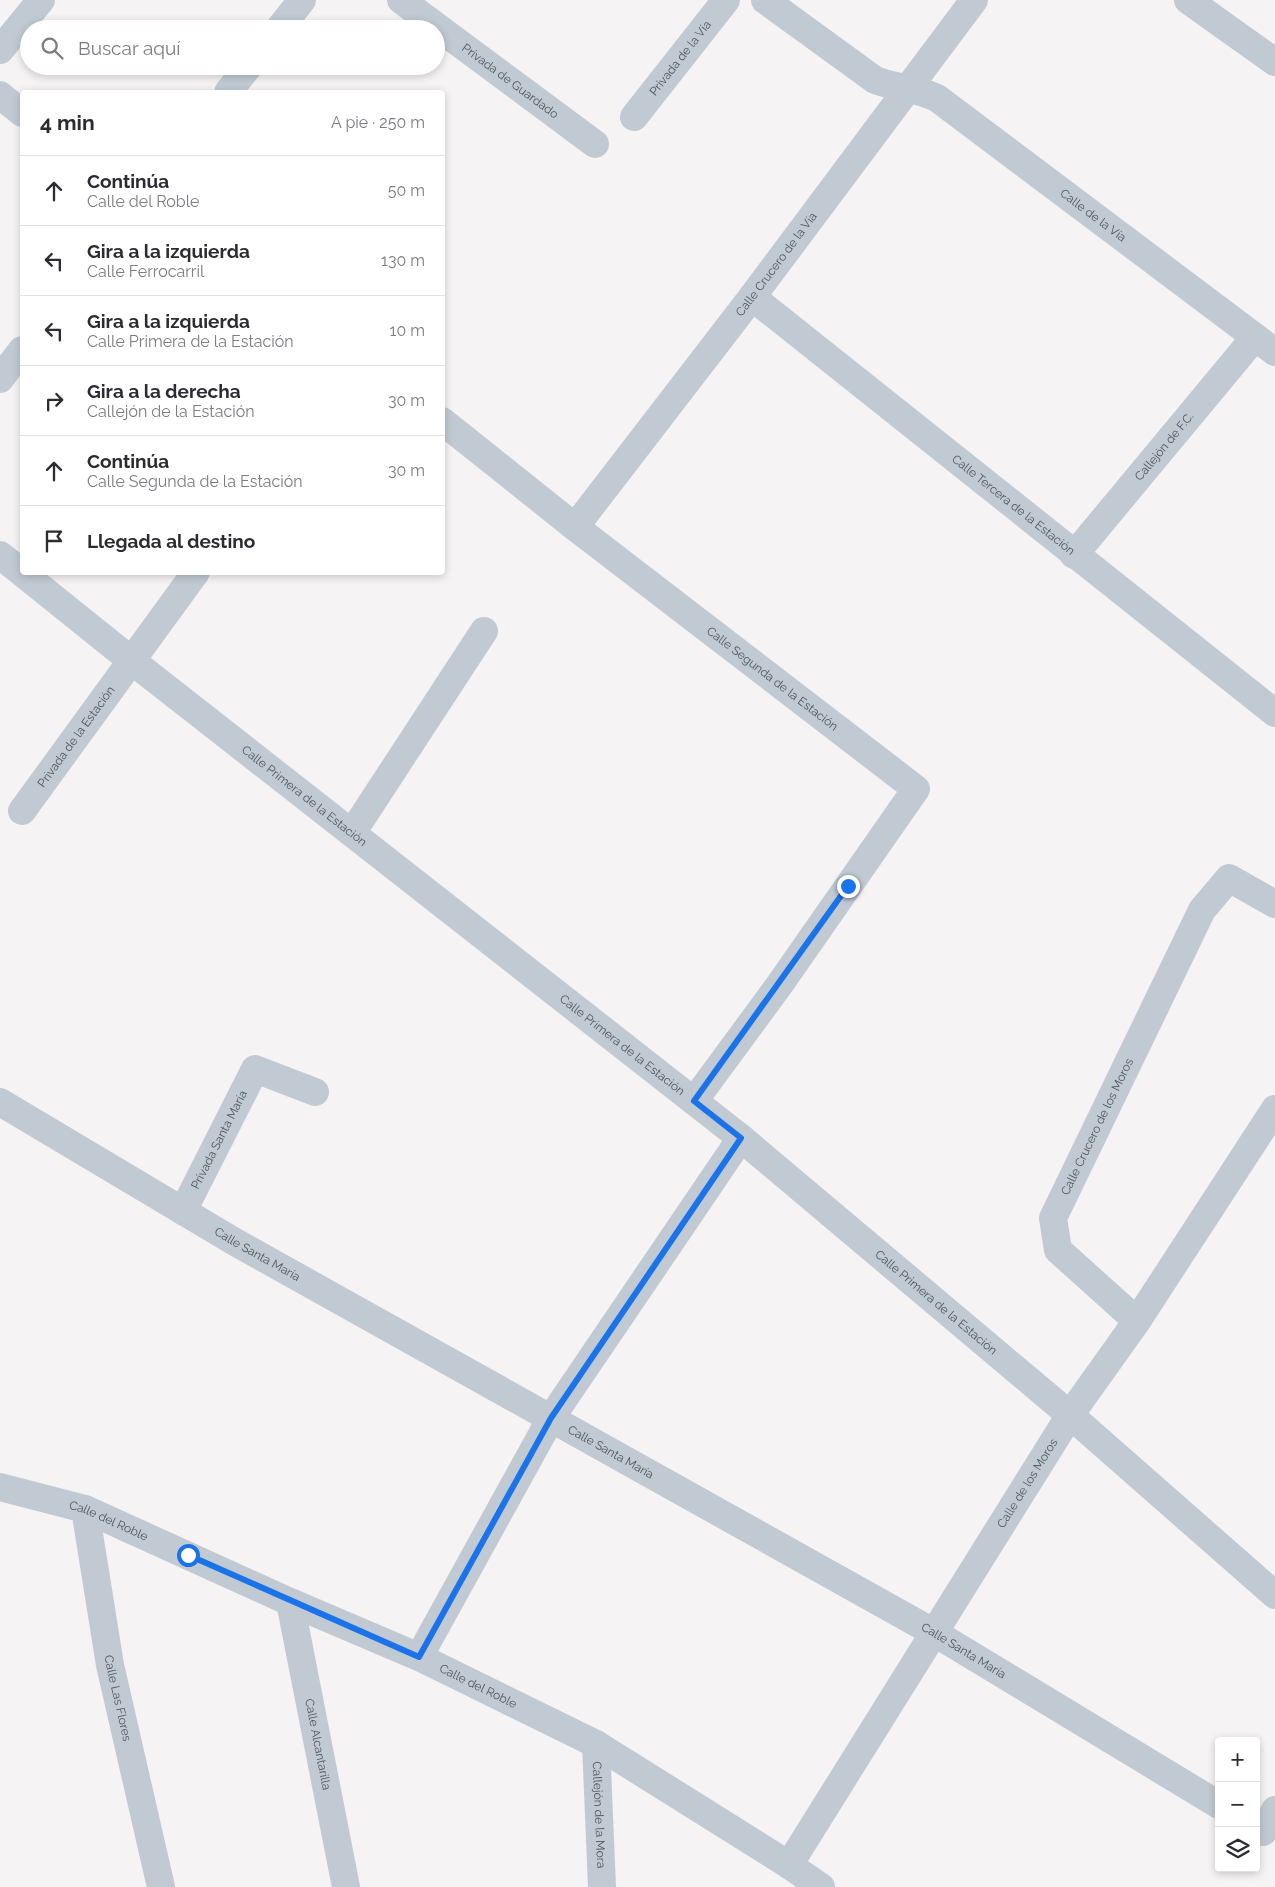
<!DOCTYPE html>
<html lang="es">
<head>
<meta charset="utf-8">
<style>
  :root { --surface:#fff; --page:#f2f2f3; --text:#2b2b33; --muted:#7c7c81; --line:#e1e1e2 }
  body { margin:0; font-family:Raleway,sans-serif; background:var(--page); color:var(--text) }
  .controls { position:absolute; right:15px; bottom:15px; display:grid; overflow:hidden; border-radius:5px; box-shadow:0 2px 8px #0003 }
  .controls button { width:45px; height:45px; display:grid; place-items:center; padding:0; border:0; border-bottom:1px solid var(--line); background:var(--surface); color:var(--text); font:25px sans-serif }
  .stop { position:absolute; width:15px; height:15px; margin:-11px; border:4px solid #1a73e8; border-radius:50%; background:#fff }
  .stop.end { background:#1a73e8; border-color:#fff; box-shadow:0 1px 5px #0008 }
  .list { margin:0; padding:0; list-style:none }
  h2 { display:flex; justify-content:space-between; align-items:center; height:65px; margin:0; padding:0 20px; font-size:21px }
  h2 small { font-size:16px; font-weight:400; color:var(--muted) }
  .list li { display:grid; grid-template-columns:32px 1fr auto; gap:15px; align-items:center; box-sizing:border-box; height:70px; padding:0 20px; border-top:1px solid var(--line) }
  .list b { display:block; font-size:19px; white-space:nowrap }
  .list p { margin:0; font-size:16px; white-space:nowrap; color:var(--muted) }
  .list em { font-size:16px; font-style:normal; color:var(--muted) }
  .icon { flex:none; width:28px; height:28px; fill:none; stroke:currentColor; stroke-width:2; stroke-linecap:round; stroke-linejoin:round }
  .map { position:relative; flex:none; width:1275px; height:1887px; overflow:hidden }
  .search { position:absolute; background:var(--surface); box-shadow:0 2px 8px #0003; left:20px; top:20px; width:425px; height:55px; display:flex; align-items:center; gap:12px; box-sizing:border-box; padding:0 18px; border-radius:28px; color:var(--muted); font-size:19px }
  .panel { position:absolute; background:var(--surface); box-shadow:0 2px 8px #0003; left:20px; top:90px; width:425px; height:485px; border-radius:5px }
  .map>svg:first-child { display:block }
</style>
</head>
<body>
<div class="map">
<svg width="1275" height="1887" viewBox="0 0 1275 1887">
  <rect width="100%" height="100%" fill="#f5f3f3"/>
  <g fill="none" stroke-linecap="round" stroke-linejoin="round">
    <g stroke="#c1cad2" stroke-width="28">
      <path id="s1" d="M401 0 595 144"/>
      <path id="s2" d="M765 0 875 80C896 88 917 88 937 98L1275 352"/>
      <path d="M1188 0 1275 62"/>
      <path d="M279 29 302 0"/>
      <path d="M0 50 41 0"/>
      <path d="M228 92 249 66"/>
      <path d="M0 95 22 113"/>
      <path id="s3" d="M634 117 726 0"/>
      <path id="s4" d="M752 297 1275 713"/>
      <path d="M0 379 22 350"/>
      <path id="s5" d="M442 421 575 527 916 789 780 984 694 1101"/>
      <path id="s6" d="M575 527 752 297 974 0"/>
      <path id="s7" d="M0 555 132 661 741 1138 1070 1415 1275 1595"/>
      <path id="s8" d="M1074 555 1255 337"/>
      <path id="s9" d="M22 811 196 572"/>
      <path d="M352 833 484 631"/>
      <path id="s10" d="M0 1102 235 1242 933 1632 1219 1805"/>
      <path id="s11" d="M183 1211 255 1069 315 1092"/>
      <path id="s12" d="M1137 1321 1058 1250 1053 1218 1202 910 1229 878 1275 904"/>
      <path id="s13" d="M0 1487 85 1509 290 1602 419 1657 596 1744 789 1865 821 1887"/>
      <path id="s14" d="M85 1509 110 1665 161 1887"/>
      <path id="s15" d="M290 1602 346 1887"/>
      <path d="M419 1657 551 1418 741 1138"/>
      <path id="s16" d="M596 1744 602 1887"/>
      <path d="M1263 1832 1275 1810"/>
      <path id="s17" d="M789 1865 1070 1415 1137 1321 1275 1109"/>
    </g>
  </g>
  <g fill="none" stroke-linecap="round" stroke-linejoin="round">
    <path stroke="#1a73e8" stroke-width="6" d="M188 1555 419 1657 551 1418 741 1138 694 1101 848 886"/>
  </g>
  <g text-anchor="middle" stroke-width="4.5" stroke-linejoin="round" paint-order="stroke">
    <g font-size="12" fill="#4a5661" stroke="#fff">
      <text dy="4" stroke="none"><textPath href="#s3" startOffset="75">Privada de la Vía</textPath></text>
      <text dy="4" stroke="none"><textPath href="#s1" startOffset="136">Privada de Guardado</textPath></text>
      <text dy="4" stroke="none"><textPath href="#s2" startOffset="396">Calle de la Vía</textPath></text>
      <text dy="4" stroke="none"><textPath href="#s6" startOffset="331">Calle Crucero de la Vía</textPath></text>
      <text dy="4" stroke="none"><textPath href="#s8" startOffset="141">Callejón de F.C.</textPath></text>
      <text dy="4" stroke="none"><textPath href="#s4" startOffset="334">Calle Tercera de la Estación</textPath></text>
      <text dy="4" stroke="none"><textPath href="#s5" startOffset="419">Calle Segunda de la Estación</textPath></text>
      <text dy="4" stroke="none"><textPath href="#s9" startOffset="92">Privada de la Estación</textPath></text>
      <text dy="4" stroke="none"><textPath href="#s7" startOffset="388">Calle Primera de la Estación</textPath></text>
      <text dy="4" stroke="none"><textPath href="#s7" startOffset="792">Calle Primera de la Estación</textPath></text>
      <text dy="4" stroke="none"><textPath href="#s12" startOffset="240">Calle Crucero de los Moros</textPath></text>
      <text dy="4" stroke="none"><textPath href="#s11" startOffset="80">Privada Santa María</textPath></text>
      <text dy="4" stroke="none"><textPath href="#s10" startOffset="299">Calle Santa María</textPath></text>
      <text dy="4" stroke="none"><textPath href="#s7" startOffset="1198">Calle Primera de la Estación</textPath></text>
      <text dy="4" stroke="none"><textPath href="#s10" startOffset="704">Calle Santa María</textPath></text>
      <text dy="4" stroke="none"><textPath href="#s17" startOffset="450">Calle de los Moros</textPath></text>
      <text dy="4" stroke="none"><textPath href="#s13" startOffset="114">Calle del Roble</textPath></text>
      <text dy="4" stroke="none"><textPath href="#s10" startOffset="1109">Calle Santa María</textPath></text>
      <text dy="4" stroke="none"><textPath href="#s13" startOffset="519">Calle del Roble</textPath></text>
      <text dy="4" stroke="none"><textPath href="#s14" startOffset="192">Calle Las Flores</textPath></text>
      <text dy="4" stroke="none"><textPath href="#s15" startOffset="145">Calle Alcantarilla</textPath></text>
      <text dy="4" stroke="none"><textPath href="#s16" startOffset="71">Callejón de la Mora</textPath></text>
    </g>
  </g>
</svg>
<div class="controls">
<button>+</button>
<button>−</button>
<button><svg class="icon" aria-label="layers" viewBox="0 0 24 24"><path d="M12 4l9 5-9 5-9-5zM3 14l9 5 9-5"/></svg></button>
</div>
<div class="stop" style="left:188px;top:1555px"></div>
<div class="stop end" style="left:848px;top:886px"></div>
<div class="search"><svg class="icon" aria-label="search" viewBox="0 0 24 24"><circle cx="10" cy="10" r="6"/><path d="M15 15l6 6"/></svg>Buscar aquí</div>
<section class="panel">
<h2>4 min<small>A pie · 250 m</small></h2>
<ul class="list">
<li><svg class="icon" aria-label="ahead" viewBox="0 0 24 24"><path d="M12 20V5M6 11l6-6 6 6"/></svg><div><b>Continúa</b><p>Calle del Roble</p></div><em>50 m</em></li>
<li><svg class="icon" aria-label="left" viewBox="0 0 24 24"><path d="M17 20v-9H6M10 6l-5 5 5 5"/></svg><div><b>Gira a la izquierda</b><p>Calle Ferrocarril</p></div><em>130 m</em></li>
<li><svg class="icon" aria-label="left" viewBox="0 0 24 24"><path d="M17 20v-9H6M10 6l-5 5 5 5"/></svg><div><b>Gira a la izquierda</b><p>Calle Primera de la Estación</p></div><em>10 m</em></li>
<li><svg class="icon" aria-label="right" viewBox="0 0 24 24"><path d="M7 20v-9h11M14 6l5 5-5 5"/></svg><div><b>Gira a la derecha</b><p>Callejón de la Estación</p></div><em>30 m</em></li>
<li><svg class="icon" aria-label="ahead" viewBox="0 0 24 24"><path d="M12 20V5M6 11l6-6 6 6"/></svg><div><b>Continúa</b><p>Calle Segunda de la Estación</p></div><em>30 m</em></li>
<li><svg class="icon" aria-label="arrive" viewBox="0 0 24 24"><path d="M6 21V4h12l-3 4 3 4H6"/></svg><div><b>Llegada al destino</b></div></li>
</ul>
</section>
</div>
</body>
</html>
